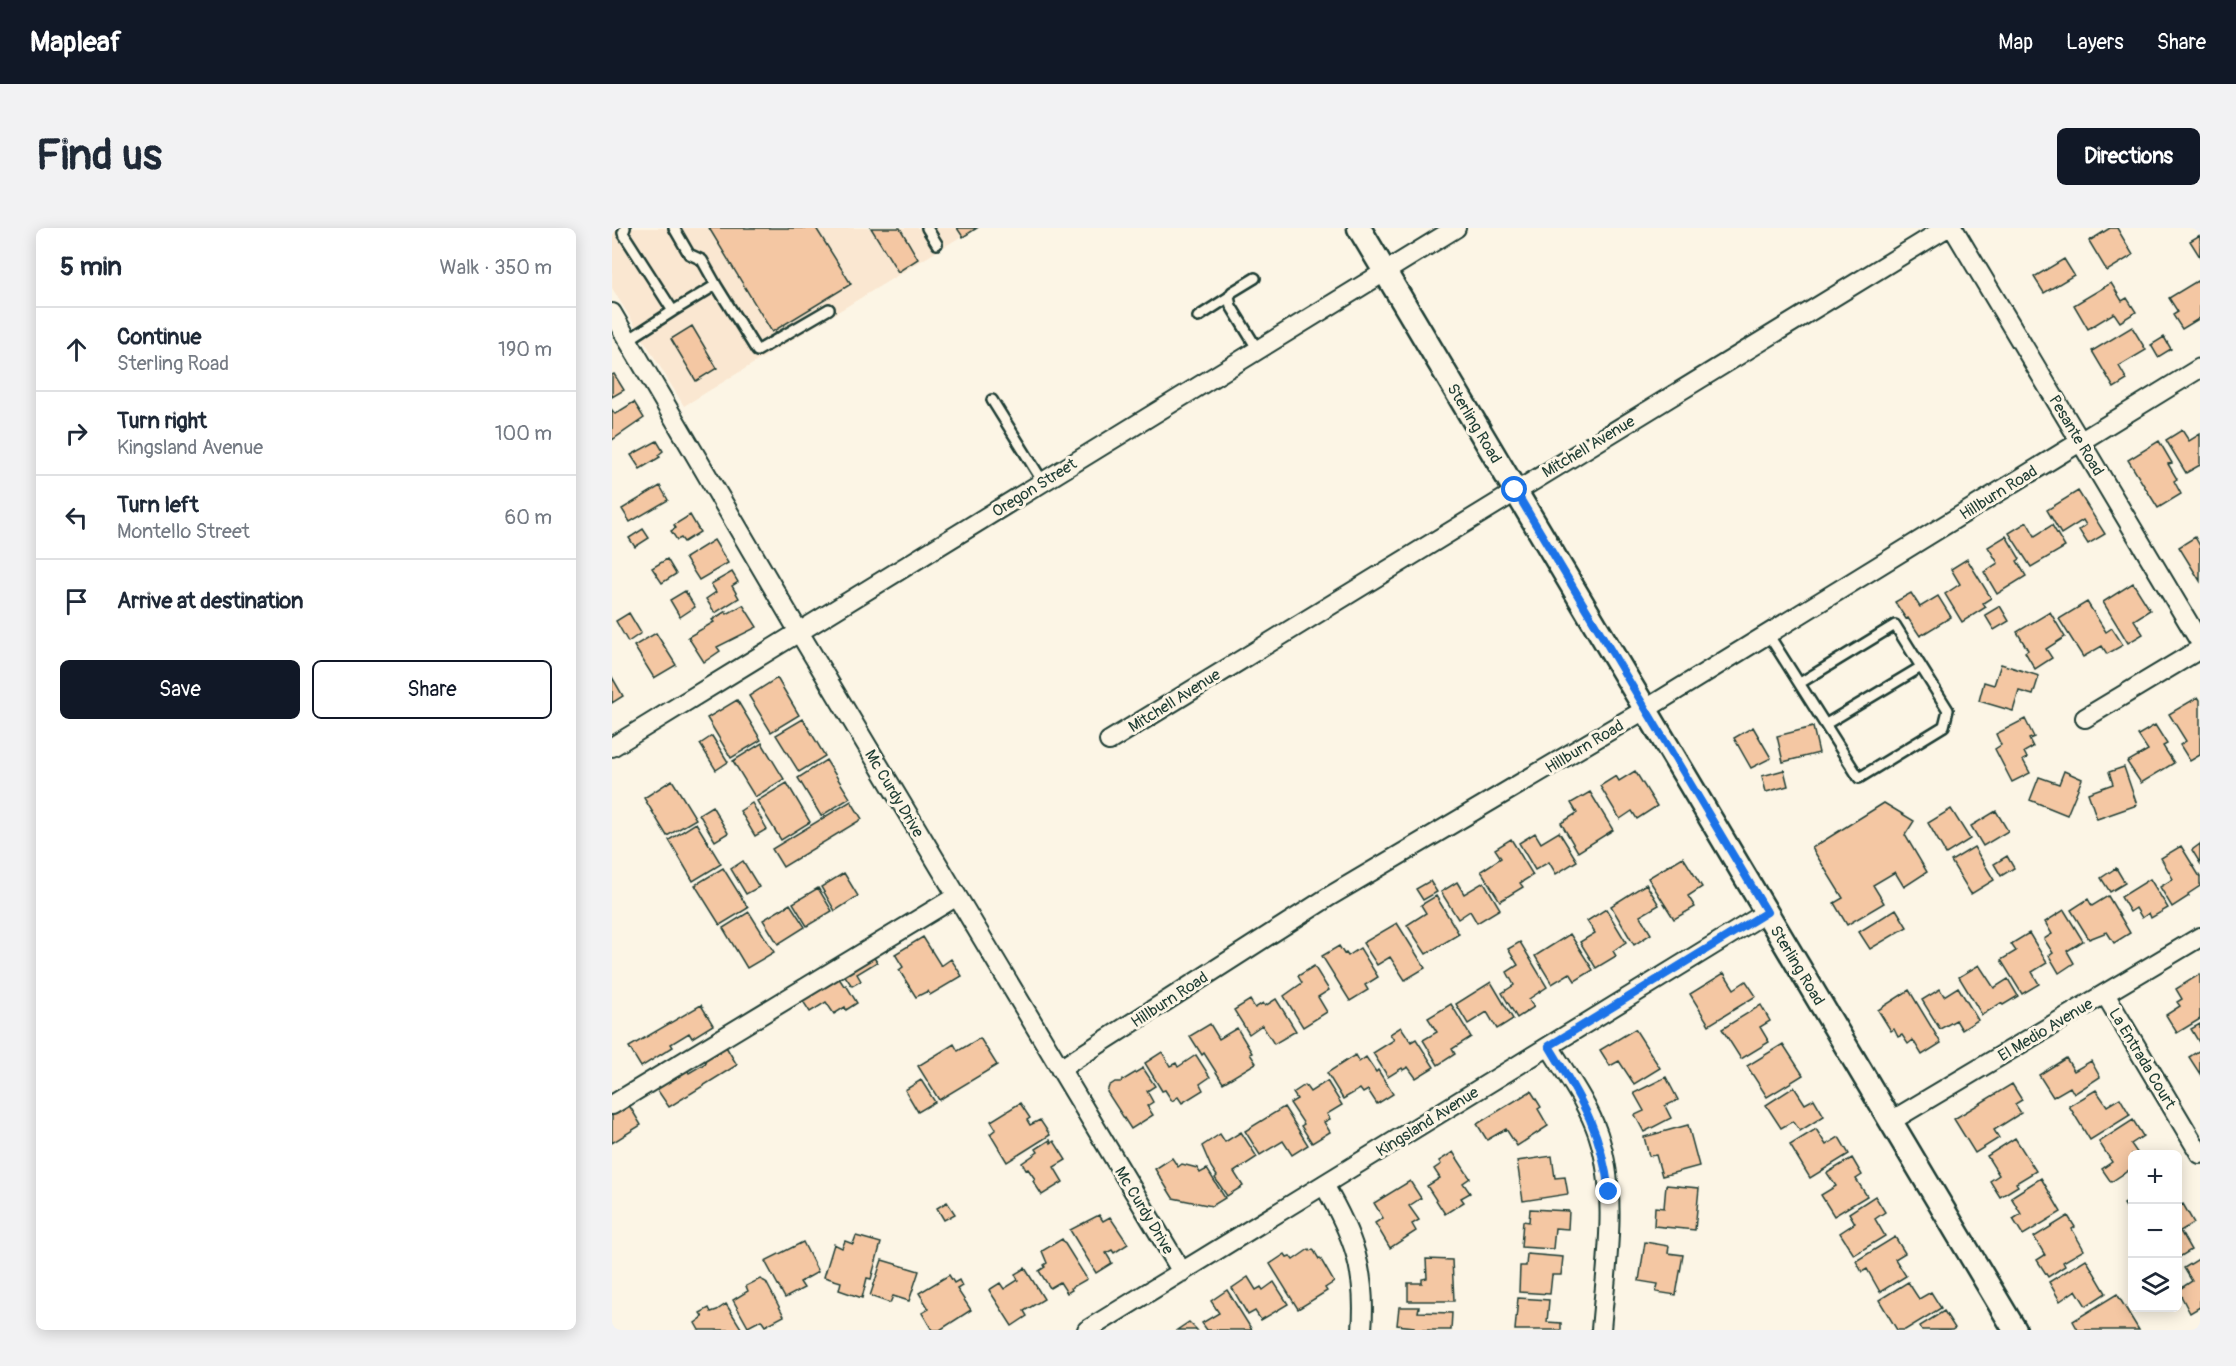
<!DOCTYPE html>
<html lang="en">
<head>
<meta charset="utf-8">
<style>
  :root { --surface:#fff; --page:#f2f2f3; --text:#1f2937; --muted:#747a83; --line:#e0e1e3; --accent:#111827 }
  body { margin:0; font-family:Pangolin,sans-serif; background:var(--page); color:var(--text) }
  .controls { position:absolute; right:18px; bottom:18px; display:grid; overflow:hidden; border-radius:9px; box-shadow:0 3px 15px #0003 }
  .controls button { width:54px; height:54px; display:grid; place-items:center; padding:0; border:0; border-bottom:2px solid var(--line); background:var(--surface); color:var(--text); font:30px sans-serif }
  .stop { position:absolute; width:18px; height:18px; margin:-14px; border:4px solid #1a73e8; border-radius:50%; background:#fff }
  .stop.end { background:#1a73e8; border-color:#fff; box-shadow:0 2px 6px #0008 }
  .list { margin:0; padding:0; list-style:none }
  h2 { display:flex; justify-content:space-between; align-items:center; height:78px; margin:0; padding:0 24px; font-size:26px }
  h2 small { font-size:20px; font-weight:400; color:var(--muted) }
  .list li { display:grid; grid-template-columns:39px 1fr auto; gap:18px; align-items:center; box-sizing:border-box; height:84px; padding:0 24px; border-top:2px solid var(--line) }
  .list b { display:block; font-size:22px; white-space:nowrap }
  .list p { margin:0; font-size:20px; white-space:nowrap; color:var(--muted) }
  .list em { font-size:20px; font-style:normal; color:var(--muted) }
  .actions { display:flex; gap:12px; padding:18px 24px }
  .actions a { flex:1; padding:14px 0; border:2px solid var(--accent); border-radius:9px; text-align:center; font-size:21px; color:var(--accent) }
  .actions .main { background:var(--accent); color:#fff }
  .icon { flex:none; width:33px; height:33px; fill:none; stroke:currentColor; stroke-width:2; stroke-linecap:round; stroke-linejoin:round }
  .map { position:relative; flex:none; width:1588px; height:1102px; overflow:hidden; border-radius:9px }
  header { display:flex; align-items:center; gap:36px; box-sizing:border-box; height:84px; padding:0 30px; background:var(--accent); color:#fff }
  header strong { font-size:28px }
  nav { display:flex; gap:33px; margin-inline-start:auto; font-size:21px }
  .intro { display:flex; align-items:center; justify-content:space-between; box-sizing:border-box; height:144px; padding:0 36px }
  h1 { margin:0; font-size:42px }
  .button { padding:15px 27px; border-radius:9px; background:var(--accent); color:#fff; font-size:21px; font-weight:700 }
  main { display:flex; gap:36px; padding:0 36px }
  aside { flex:1; background:var(--surface); border-radius:9px; box-shadow:0 3px 15px #0003 }
  .map>svg:first-child { display:block }
</style>
</head>
<body>
<header>
<strong>Mapleaf</strong>
<nav><a>Map</a><a>Layers</a><a>Share</a></nav>
</header>
<div class="intro"><h1>Find us</h1><a class="button">Directions</a></div>
<main>
<aside>
<h2>5 min<small>Walk · 350 m</small></h2>
<ul class="list">
<li><svg class="icon" aria-label="ahead" viewBox="0 0 24 24"><path d="M12 20V5M6 11l6-6 6 6"/></svg><div><b>Continue</b><p>Sterling Road</p></div><em>190 m</em></li>
<li><svg class="icon" aria-label="right" viewBox="0 0 24 24"><path d="M7 20v-9h11M14 6l5 5-5 5"/></svg><div><b>Turn right</b><p>Kingsland Avenue</p></div><em>100 m</em></li>
<li><svg class="icon" aria-label="left" viewBox="0 0 24 24"><path d="M17 20v-9H6M10 6l-5 5 5 5"/></svg><div><b>Turn left</b><p>Montello Street</p></div><em>60 m</em></li>
<li><svg class="icon" aria-label="arrive" viewBox="0 0 24 24"><path d="M6 21V4h12l-3 4 3 4H6"/></svg><div><b>Arrive at destination</b></div></li>
</ul>
<div class="actions"><a class="main">Save</a><a>Share</a></div>
</aside>
<div class="map">
<svg width="1588" height="1102" viewBox="0 0 1588 1102">
  <rect width="100%" height="100%" fill="#fcf5e5"/>
  <filter id="ink" filterUnits="userSpaceOnUse"><feTurbulence type="fractalNoise" baseFrequency=".0167" numOctaves="2"/><feDisplacementMap in="SourceGraphic" scale="12" xChannelSelector="R" yChannelSelector="G"/><feConvolveMatrix kernelMatrix="1 2 1 2 8 2 1 2 1" color-interpolation-filters="sRGB"/></filter>
  <g filter="url(#ink)">
    <path fill="#fae7d1" d="M0 0H363L72 178 0 60Z"/>
    <path fill="#f4c7a3" stroke="#1f3d34" stroke-width="1.5" d="M97 0H204L239 56 160 104Z
      M259 0H288L306 31 286 44Z
      M345 0H365L351 9Z
      M1498 0H1505L1521 27 1495 43 1477 13Z
      M1588 7V29L1578 13Z
      M1452 31 1462 47 1432 65 1422 49Z
      M1585 53 1588 57V90L1570 101 1561 87 1566 84 1557 70Z
      M1499 55 1510 73 1515 70 1524 84 1508 94 1502 85 1476 101 1462 77Z
      M80 98 105 140 84 153 59 111Z
      M1520 99 1534 122 1507 138 1515 152 1502 160 1480 123Z
      M1552 109 1559 121 1546 129 1539 117Z
      M2 146 12 162 0 169V147Z
      M22 174 32 190 0 212V182L3 186Z
      M1570 202 1577 213 1588 206V237L1574 245 1554 212Z
      M45 213 51 223 46 227 48 229 28 241 19 227Z
      M1547 213 1560 235 1556 236 1565 251 1562 253 1569 266 1546 280 1516 232Z
      M48 258 56 272 18 294 10 281Z
      M1466 263 1493 306 1476 316 1467 302 1474 297 1471 292 1449 306 1435 282Z
      M78 287 88 304 72 314 69 310 65 312 59 303 64 300 62 297Z
      M1415 294 1423 308 1440 297 1453 319 1419 339 1397 305Z
      M31 301 37 310 23 319 17 310Z
      M1394 308 1408 331 1405 333 1414 348 1385 366 1372 344 1386 335 1376 319Z
      M1583 309 1588 318V353L1567 319Z
      M102 312 116 335 87 352 73 330Z
      M55 331 64 346 50 355 40 340Z
      M1355 331 1379 370 1371 375 1374 379 1350 394 1333 366 1348 356 1339 341Z
      M120 344 126 354 120 358 127 370 103 385 94 371 104 364 99 356Z
      M1521 355 1538 382 1522 392 1531 406 1516 415 1491 374Z
      M73 363 83 379 68 389 58 372Z
      M1299 365 1308 379 1326 368 1339 389 1308 408 1296 390 1294 391 1283 374Z
      M1475 374 1494 404 1500 400 1511 417 1495 426 1490 418 1471 429 1447 391Z
      M131 377 145 399 105 419 108 423 92 434 76 409 102 394 100 392 114 383 115 386Z
      M1388 378 1397 393 1382 402 1373 387Z
      M1438 384 1453 409 1434 421 1440 430 1423 441 1413 424 1416 422 1405 404Z
      M17 385 29 405 16 414 4 393Z
      M44 405 64 437 42 450 22 418Z
      M1389 436 1427 448 1421 467 1407 463 1401 483 1367 473 1372 454 1382 457Z
      M0 449 11 468 0 475Z
      M165 450 187 487 159 504 137 468Z
      M1586 469 1588 472V527L1578 533 1568 517 1574 513 1557 486Z
      M125 472 149 512 119 530 95 490Z
      M191 491 213 528 187 544 164 507Z
      M1413 491 1422 509 1417 511 1421 519 1412 524 1415 530 1411 532 1418 545 1400 554 1383 521 1389 517 1384 506Z
      M1543 497 1555 516 1551 518 1562 535 1529 555 1515 534 1536 522 1526 507Z
      M1141 499 1159 530 1139 540 1122 510Z
      M1201 499 1207 525 1171 534 1165 508Z
      M100 508 116 534 104 542 88 516Z
      M150 515 172 551 143 569 121 533Z
      M214 532 238 570 209 588 186 550Z
      M1512 539 1525 577 1485 591 1476 565 1501 556 1497 544Z
      M1172 542 1176 558 1154 564 1150 548Z
      M1023 543 1045 578 1025 591 1020 583 1008 591 988 558 1004 548 1007 553Z
      M1452 543 1470 551 1455 587 1418 572 1427 549 1447 556Z
      M60 552 84 591 55 608 32 570Z
      M175 555 198 594 169 612 145 573Z
      M978 564 1001 602 966 624 949 595 965 585 959 575Z
      M239 573 250 591 171 639 160 621Z
      M140 575 155 601 143 608 128 583Z
      M1272 575 1302 593 1293 607 1315 644 1292 659 1283 644 1261 657 1272 675 1235 697 1222 675 1231 670 1200 620Z
      M100 578 116 605 103 613 87 586Z
      M1339 581 1358 611 1334 626 1316 595Z
      M1384 583 1396 603 1371 618 1359 598Z
      M84 595 109 636 81 653 57 612Z
      M947 604 965 633 944 646 937 634 923 642 907 615 923 605 929 615Z
      M899 611 921 647 908 655 911 659 888 673 869 643 889 630 883 621Z
      M1588 616V635L1580 622Z
      M1569 618 1588 649V658L1576 666 1577 668 1560 679 1548 659 1561 651 1549 630Z
      M1362 619 1382 652 1359 666 1339 633Z
      M1395 628 1402 640 1389 648 1382 636Z
      M1071 629 1090 659 1076 668 1083 679 1062 691 1036 650Z
      M131 633 147 659 134 666 119 641Z
      M111 640 136 680 108 697 83 657Z
      M1504 640 1513 655 1498 664 1489 650Z
      M232 645 246 668 223 683 209 659Z
      M1538 651 1556 680 1539 690 1537 685 1530 690 1524 680 1518 684 1509 669Z
      M818 653 825 664 811 672 804 661Z
      M845 654 852 666 872 654 888 681 865 695 858 683 846 691 829 664Z
      M1034 656 1047 677 1028 688 1039 706 1022 717 999 678Z
      M206 660 220 683 195 698 181 675Z
      M824 668 847 706 814 726 795 697 814 685 809 677Z
      M1496 668 1518 705 1502 715 1495 704 1477 711 1459 682 1476 671 1480 678Z
      M178 676 193 699 166 716 151 692Z
      M994 681 1014 714 1001 723 1004 728 984 740 968 714 983 705 975 693Z
      M1284 681 1295 699 1258 721 1247 704Z
      M1452 682 1471 713 1455 723 1462 735 1447 745 1437 728 1441 725 1432 711 1440 706 1433 694Z
      M137 684 162 724 135 740 111 700Z
      M785 695 813 740 793 752 778 729 765 737 751 715Z
      M1417 705 1435 735 1420 744 1427 756 1410 766 1389 732 1404 723 1399 716Z
      M958 706 981 742 963 753 958 745 940 756 923 728Z
      M311 709 329 738 339 731 350 748 318 767 316 763 304 769 287 742 291 739 283 726Z
      M908 714 935 759 917 771 922 779 905 790 890 765 902 757 895 744 906 737 896 721Z
      M727 718 732 726 734 725 736 728 748 720 766 749 753 757 756 762 738 773 710 728Z
      M258 724 265 734 245 746 249 753 240 758 229 742Z
      M1367 737 1382 760 1396 751 1406 768 1391 777 1389 775 1370 787 1347 749Z
      M702 738 717 762 706 769 715 784 691 799 672 768 690 755 686 748Z
      M1112 745 1122 761 1134 753 1144 768 1097 797 1078 766Z
      M1588 746V791L1565 805 1554 787 1568 778 1565 774 1570 771 1564 761Z
      M225 747 232 758 234 757 245 775 234 782 233 779 222 786 214 774 198 784 189 770Z
      M879 754 901 791 885 801 875 784 856 796 844 776Z
      M1346 759 1366 792 1350 802 1344 792 1328 801 1310 772 1328 761 1332 768Z
      M1297 762 1329 815 1310 827 1301 812 1296 816 1290 807 1286 809 1282 801 1279 803 1266 782Z
      M664 771 684 803 662 816 650 797 637 806 622 782 638 772 643 780 651 775 653 778Z
      M839 776 859 809 840 821 843 826 826 837 811 812 825 804 816 790Z
      M89 777 101 797 80 810 77 805 59 816 61 819 29 839 17 819Z
      M1149 777 1158 793 1148 799 1157 814 1129 831 1110 801Z
      M598 796 607 811 625 800 640 825 638 826 644 835 611 855 592 825 590 827 578 808Z
      M1588 796V816L1579 801Z
      M789 799 799 814 804 811 822 839 804 850 796 839 791 842 790 840 776 849 761 825 782 812 778 806Z
      M1023 801 1048 840 1022 856 1007 833 998 838 988 822Z
      M368 810 385 837 327 872 306 838 342 816 346 823Z
      M1171 816 1191 847 1155 869 1135 838Z
      M113 817 125 837 57 879 44 860 75 841 77 845 94 835 91 830Z
      M1588 822V846L1577 829Z
      M550 824 558 838 564 835 566 839 584 827 598 849 588 856 591 862 570 875 566 869 560 873 553 862 550 863 533 835Z
      M743 827 747 834 754 829 764 844 766 842 781 866 765 876 756 862 751 865 748 861 731 871 715 845Z
      M1454 830 1462 843 1479 833 1488 849 1462 866 1458 859 1441 869 1427 847Z
      M531 840 543 858 535 863 541 874 535 878 541 887 519 901 495 864 497 858 503 854H508Z
      M1054 849 1066 872 1053 878 1059 890 1032 904 1023 887 1032 883 1022 865Z
      M309 852 323 874 306 884 293 862Z
      M715 853 730 877 715 886 718 891 712 894 718 904 700 915 689 898 692 896 678 875 685 871 681 865 693 857 698 864Z
      M1400 856 1410 872 1403 876 1409 885 1382 902 1387 910 1363 925 1342 891Z
      M1182 859 1193 876 1202 871 1212 888 1188 903 1181 893 1169 900 1154 877Z
      M1484 862 1495 878 1508 870 1518 887 1478 912 1457 878Z
      M919 863 929 879 926 881 936 898 905 918 894 901 875 912 865 896Z
      M408 875 418 890 415 892 418 897 428 892 438 907 395 934 378 906 384 901 379 893Z
      M17 877 29 897 0 915V887Z
      M672 879 696 917 680 927 671 913 648 927 633 903Z
      M1521 892 1531 908 1519 916 1526 926H1520V940L1499 954 1490 941 1500 934 1487 914Z
      M1076 897 1087 938 1050 948 1044 927 1037 928 1032 909Z
      M1204 901 1214 917 1227 909 1237 926 1198 950 1178 917Z
      M629 904 645 929 622 944 631 958 615 968 603 950 605 948 599 939 590 918 608 906 613 914Z
      M1403 910 1424 943 1404 955 1406 958 1388 969 1378 953 1387 947 1375 928Z
      M438 912 439 915 442 913 454 932 442 939 451 954 430 967 421 953 423 951 416 941 414 942 410 935 426 924 424 921Z
      M841 924 858 950 851 955 858 965 849 970 852 974 833 986 815 958 828 950 822 941 829 936 827 933Z
      M940 928 943 950 953 949 956 966 911 973 905 933Z
      M560 930 566 939 570 936 585 940 588 945 595 941 613 970 600 978 561 970 543 941Z
      M1240 930 1250 947 1244 951 1255 968 1222 988 1209 967 1224 958 1215 945Z
      M1429 950 1449 984 1411 1007 1401 991 1409 986 1399 969Z
      M798 953 809 970 797 978 807 992 800 996 804 1003 778 1020 763 995 771 990 762 975Z
      M1054 957 1087 960 1083 1002 1042 998 1043 979 1052 980Z
      M1263 968 1273 984 1263 991 1273 1008 1242 1027 1228 1005 1243 995 1237 985Z
      M1520 971V989L1512 976Z
      M335 974 343 986 332 992 325 980Z
      M1571 976 1582 995 1568 1003 1579 1022 1566 1030V979Z
      M918 981 957 983 956 1001 943 1000 941 1021 909 1019 911 993 917 994Z
      M487 987 491 993 498 989 516 1016 502 1025 500 1022 494 1025 500 1035 484 1045 458 1002Z
      M1456 988 1463 999 1460 1001 1472 1022 1451 1034 1453 1038 1436 1049 1425 1032 1433 1027 1422 1009Z
      M244 1008 269 1015 259 1051 255 1050 250 1070 227 1062 229 1054 212 1049 222 1016 230 1020 233 1013 241 1016Z
      M1283 1009 1293 1025 1283 1031 1294 1048 1268 1064 1255 1041 1250 1044 1244 1033Z
      M450 1011 475 1051 459 1060 460 1062 455 1065 448 1054 438 1060 427 1043 433 1039 432 1037 435 1035 430 1023Z
      M191 1014 206 1044 188 1054 192 1060 173 1070 153 1033Z
      M1033 1014 1057 1018 1056 1025 1071 1027 1064 1067 1044 1064 1046 1056 1027 1053Z
      M697 1021 698 1023 701 1021 707 1031 708 1030 722 1054 713 1060 715 1063 686 1081 658 1036 673 1026 675 1029 678 1028 681 1032Z
      M915 1026 951 1029 949 1047H940L938 1066 907 1064 908 1038H914Z
      M1588 1030V1079L1578 1085 1566 1062 1580 1053 1572 1040Z
      M814 1031 840 1032 842 1073H796V1055H810V1051L815 1050Z
      M1474 1031 1494 1065 1474 1078 1464 1062 1448 1073 1437 1054Z
      M270 1032 307 1043 297 1073 281 1068 278 1075 258 1068Z
      M413 1040 432 1071 412 1083 415 1088 400 1098 377 1062 388 1055 392 1061 406 1052 403 1046Z
      M337 1047 342 1055 347 1052 350 1058 345 1061 359 1082 328 1102H320L310 1085 317 1081 307 1065Z
      M636 1049 644 1062 649 1059 651 1062 662 1054 676 1076 649 1092 643 1083 636 1087 620 1060Z
      M148 1051 154 1054 172 1088 153 1098 149 1092 136 1099 121 1072 136 1063 134 1058Z
      M1296 1054 1307 1071 1319 1064 1329 1080 1293 1102H1285L1267 1072Z
      M615 1062 640 1102H595L590 1095 607 1085 599 1073Z
      M1505 1066 1527 1102H1466L1461 1093Z
      M906 1070 937 1072 935 1094 949 1095V1102H903Z
      M114 1076 129 1100 126 1102H87L83 1095 91 1089 88 1085 97 1080 99 1084 105 1082Z
      M787 1079H807L806 1084 840 1085 839 1102H802V1099L785 1097Z
      M1332 1083 1343 1100 1340 1102H1310L1308 1098Z
      M577 1094 585 1102H565Z"/>
    <g fill="none" stroke-linecap="round" stroke-linejoin="round">
      <defs>
        <path id="service" d="M13 0 11 5 61 83 104 57 145 123 217 81
          M62 0 77 26 90 32 104 57
          M315 0 325 16
          M643 50 620 64 617 69 619 78 646 122
          M586 89 617 69
          M16 112 61 83
          M380 172 431 254
          M1156 406 1247 550 1332 498 1336 482 1283 397 1188 455
          M1214 496 1309 439"/>
        <path id="minor" d="M1341 0 1588 414
          M0 85 187 404 570 1044
          M1473 490 1588 421
          M497 513 1334 0
          M0 519 844 0
          M1493 766 1588 926
          M937 818C954 846 975 874 986 906 1007 969 994 1037 989 1102
          M448 841 718 668 1034 481 1588 140
          M0 877 345 668
          M1279 893 1588 709
          M712 957C741 1007 755 1043 750 1102
          M475 1102 1155 684"/>
        <path id="tertiary" d="M747 0 1403 1102"/>
      </defs>
      <use href="#service" stroke="#1f3d34" stroke-width="14"/>
      <use href="#minor" stroke="#1f3d34" stroke-width="22"/>
      <use href="#tertiary" stroke="#1f3d34" stroke-width="27"/>
      <use href="#service" stroke="#fcf5e5" stroke-width="9"/>
      <use href="#minor" stroke="#fcf5e5" stroke-width="18"/>
      <use href="#tertiary" stroke="#fcf5e5" stroke-width="22"/>
    </g>
  </g>
  <g fill="none" stroke-linecap="round" stroke-linejoin="round" filter="url(#ink)">
    <path stroke="#1a73e8" stroke-width="8" d="M903 262 1155 684 937 818C969 871 989 901 997 964"/>
  </g>
  <g text-anchor="middle" stroke-width="6" stroke-linejoin="round" paint-order="stroke">
    <g font-size="16" fill="#1f3d34" stroke="#fcf5e5">
      <text transform="translate(863 195) rotate(59)" y="6">Sterling Road</text>
      <text transform="translate(1465 207) rotate(59)" y="6">Pesante Road</text>
      <text transform="translate(976 218) rotate(-31)" y="6">Mitchell Avenue</text>
      <text transform="translate(422 259) rotate(-32)" y="6">Oregon Street</text>
      <text transform="translate(1386 264) rotate(-32)" y="6">Hillburn Road</text>
      <text transform="translate(562 472) rotate(-32)" y="6">Mitchell Avenue</text>
      <text transform="translate(972 518) rotate(-31)" y="6">Hillburn Road</text>
      <text transform="translate(283 565) rotate(59)" y="6">Mc Curdy Drive</text>
      <text transform="translate(1186 737) rotate(59)" y="6">Sterling Road</text>
      <text transform="translate(557 771) rotate(-33)" y="6">Hillburn Road</text>
      <text transform="translate(1433 801) rotate(-31)" y="6">El Medio Avenue</text>
      <text transform="translate(1531 830) rotate(59)" y="6">La Entrada Court</text>
      <text transform="translate(815 893) rotate(-32)" y="6">Kingsland Avenue</text>
      <text transform="translate(533 982) rotate(59)" y="6">Mc Curdy Drive</text>
    </g>
  </g>
</svg>
<div class="controls">
<button>+</button>
<button>−</button>
<button><svg class="icon" aria-label="layers" viewBox="0 0 24 24"><path d="M12 4l9 5-9 5-9-5zM3 14l9 5 9-5"/></svg></button>
</div>
<div class="stop" style="left:903px;top:262px"></div>
<div class="stop end" style="left:997px;top:964px"></div>
</div>
</main>
</body>
</html>
